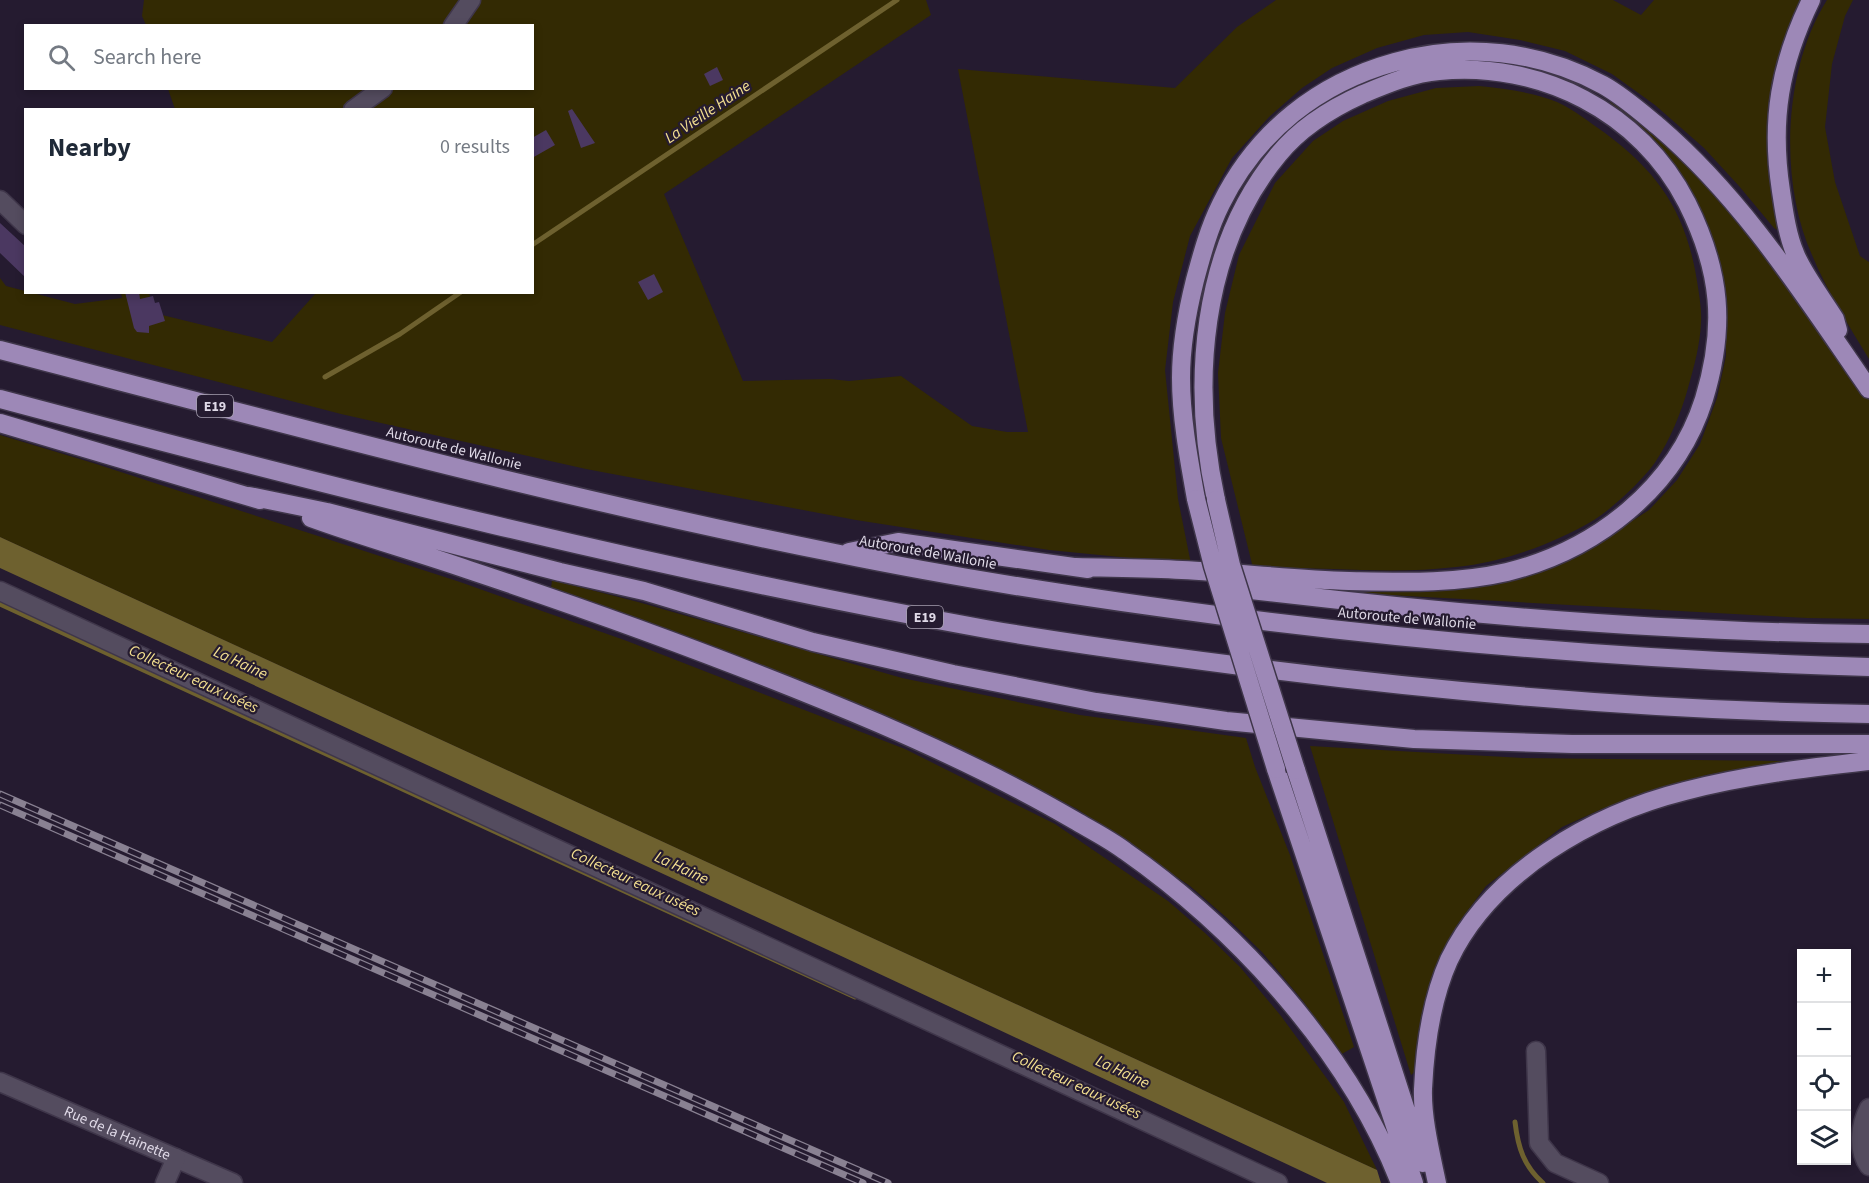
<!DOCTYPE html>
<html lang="en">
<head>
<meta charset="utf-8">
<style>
  :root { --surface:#fff; --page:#f2f2f3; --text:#1f2937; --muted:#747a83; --line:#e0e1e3 }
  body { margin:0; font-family:"Source Sans 3",sans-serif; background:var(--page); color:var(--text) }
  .controls { position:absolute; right:18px; bottom:18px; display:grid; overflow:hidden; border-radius:0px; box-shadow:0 3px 9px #0003 }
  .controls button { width:54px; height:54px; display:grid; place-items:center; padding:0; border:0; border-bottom:2px solid var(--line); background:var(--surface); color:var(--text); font:30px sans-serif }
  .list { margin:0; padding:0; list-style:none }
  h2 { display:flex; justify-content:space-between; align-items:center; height:78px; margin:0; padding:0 24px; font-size:26px }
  h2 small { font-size:20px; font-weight:400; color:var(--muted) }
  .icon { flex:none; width:33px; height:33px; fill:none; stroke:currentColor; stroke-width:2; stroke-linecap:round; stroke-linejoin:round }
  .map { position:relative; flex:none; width:1869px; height:1183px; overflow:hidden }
  .search { position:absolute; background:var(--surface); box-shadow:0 3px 9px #0003; left:24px; top:24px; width:510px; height:66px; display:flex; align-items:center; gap:15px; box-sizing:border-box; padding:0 21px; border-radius:0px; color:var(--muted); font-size:22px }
  .panel { position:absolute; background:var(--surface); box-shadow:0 3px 9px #0003; left:24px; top:108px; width:510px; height:186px; border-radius:0px }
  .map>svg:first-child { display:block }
</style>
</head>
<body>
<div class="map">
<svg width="1869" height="1183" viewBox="0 0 1869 1183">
  <rect width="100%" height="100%" fill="#251b30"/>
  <path fill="#332a03" d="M144 0H926L931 15 664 194 743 381 830 379 849 381 901 376 972 426 1007 432H1028L958 69 1175 88 1237 27 1276 0H1613L1641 15 1654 0H1803L1772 89 1768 139 1769 179 1781 232 1774 228 1739 186 1704 148 1655 105 1612 74 1565 51 1520 40 1468 32 1424 35 1377 48 1332 68 1302 88 1269 117 1232 158 1190 236 1173 302 1165 370 1178 499 1191 564 1049 550 856 520 586 469 341 414 0 325V278L6 286 75 304 122 298 121 293H149L154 313 272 342 316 293 532 292V110L175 109 168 89 532 88V26L146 25 142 16Z
    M1827 0H1853L1845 16 1832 64 1825 127 1835 182 1860 256 1869 262V359C1849 326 1827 291 1812 255 1779 182 1783 69 1827 0Z
    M1479 86C1506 89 1532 92 1557 102 1575 110 1589 122 1605 133 1660 174 1686 213 1697 281 1699 294 1702 310 1701 323 1700 345 1694 367 1688 388 1681 413 1670 440 1656 461 1645 478 1612 509 1594 520 1553 544 1504 562 1456 567 1389 575 1320 566 1253 568L1221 438 1218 373 1225 313 1239 255 1275 183 1313 141 1343 121 1388 101 1436 88Z
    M1613 99 1671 145 1762 248 1869 400V619L1807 618 1316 591 1434 588 1515 578 1575 558 1649 510 1677 480 1700 444 1717 398 1726 356V318L1718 259 1704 216 1678 173 1642 131 1610 103Z
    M0 435 93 463 460 582 627 641 905 749 1055 824 1168 901 1205 933 1240 967 1281 1016 1344 1102 1377 1170 0 537Z
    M552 580 638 602 902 678 1080 715 1246 738 1255 767 1290 855 1354 1047 1340 1055 1303 1001 1262 952 1227 918 1190 886 1077 809 989 764 551 589Z
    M1310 746 1523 758 1789 761 1706 775 1604 808 1562 827 1486 886 1457 925 1436 967 1422 1020 1418 1069 1411 1075Z"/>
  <path fill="#6e612f" d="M0 537 1377 1170 1381 1183H1327L839 955 0 568Z"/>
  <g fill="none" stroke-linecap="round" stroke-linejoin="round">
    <path stroke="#6e612f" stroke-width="5" d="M532 245 897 0
      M325 377 400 334 461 292
      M0 604 855 997
      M1515 1122C1518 1148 1524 1166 1543 1183"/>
  </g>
  <path fill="#4b3861" d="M717 67 723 80 710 86 704 74Z
    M572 109 595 143 581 148 568 111Z
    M546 130 555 145 532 158V138Z
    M0 223 26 247V278L0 253Z
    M654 274 663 292 648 300 638 282Z
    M125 292H139L140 299 153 296 155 303 159 302 165 321 149 326V333L137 332 134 328Z"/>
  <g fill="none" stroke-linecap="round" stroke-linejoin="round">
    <defs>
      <g id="minor">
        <path d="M453 26 471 0"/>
        <path d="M353 110 383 88"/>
        <path d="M0 200 26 225"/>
        <path d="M0 591 1278 1183"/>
        <path d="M1536 1051 1539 1143 1555 1163 1599 1183"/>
        <path id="s1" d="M0 1082 233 1183"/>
        <path d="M1869 1108C1860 1125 1857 1150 1869 1166"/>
        <path d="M165 1183 176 1158"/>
      </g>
      <path id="highway" d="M1811 0C1780 64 1770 120 1781 191 1784 211 1787 234 1795 253 1802 272 1824 301 1835 319L1838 330
        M0 350C277 422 554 497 835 553 966 580 1099 600 1231 617 1443 644 1656 661 1869 667
        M0 399C326 486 653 569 986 629 1070 644 1156 655 1241 666 1449 693 1659 711 1869 714
        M0 423 260 500
        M249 496 327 512 560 572 644 591 813 642 953 674 1096 702 1226 721 1414 739 1572 744H1869
        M1196 499C1189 460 1181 418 1181 378 1181 345 1187 312 1195 280 1202 254 1209 228 1221 204 1257 131 1319 83 1395 62 1465 42 1540 51 1603 85 1623 96 1642 113 1659 127 1745 201 1805 297 1869 389
        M311 518C363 537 417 552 469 570 607 616 744 666 878 723 945 752 1011 783 1074 820 1091 830 1109 839 1125 851 1239 931 1349 1052 1400 1183
        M849 552 898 542 1088 569
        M1076 567C1111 568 1147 568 1182 570 1238 573 1293 579 1349 581 1402 582 1455 584 1507 572 1596 550 1676 488 1704 399 1726 327 1721 271 1687 203 1641 112 1540 61 1439 71 1413 73 1387 84 1363 94 1332 108 1299 129 1278 155 1200 250 1191 385 1216 500
        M1226 587C1439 613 1654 632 1869 634
        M1276 769 1414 1183
        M1296 770 1423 1163
        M1437 1183C1431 1154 1422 1118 1423 1089 1425 1046 1431 1000 1449 960 1491 872 1593 814 1685 791 1746 775 1807 768 1869 761"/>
    </defs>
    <use href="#minor" stroke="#3f364a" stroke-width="21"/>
    <use href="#highway" stroke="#3f364a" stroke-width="21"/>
    <use href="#minor" stroke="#544c5f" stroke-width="18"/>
    <use href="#highway" stroke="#9d88b7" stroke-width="18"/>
    <defs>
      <path id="rail" d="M0 794 888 1183
        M0 805 863 1183"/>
    </defs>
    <use href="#rail" stroke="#898192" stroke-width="7"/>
    <use href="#rail" stroke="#251b30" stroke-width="4.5" stroke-dasharray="14" stroke-linecap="butt"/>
    <defs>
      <path id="highway-bridge" d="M1196 499 1213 566 1276 769
        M1216 500 1231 565 1296 770"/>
    </defs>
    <use href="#highway-bridge" stroke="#3f364a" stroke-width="21" stroke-linecap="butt"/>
    <use href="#highway-bridge" stroke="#9d88b7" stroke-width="18"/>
  </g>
  <g text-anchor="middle" stroke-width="4.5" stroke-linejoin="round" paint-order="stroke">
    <g fill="#251b30" stroke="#a7a0b0" stroke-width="1.5">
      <rect x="197" y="395" width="36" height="22" rx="4.5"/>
      <rect x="907" y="606" width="36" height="22" rx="4.5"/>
    </g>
    <g font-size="14" font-weight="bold" fill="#dfd9e7">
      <text x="215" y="411">E19</text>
      <text x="925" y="622">E19</text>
    </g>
    <g font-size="15" fill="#dfd9e7" stroke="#251b30">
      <text transform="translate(454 448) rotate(14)" y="5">Autoroute de Wallonie</text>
      <text transform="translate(928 552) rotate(10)" y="5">Autoroute de Wallonie</text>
      <text transform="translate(1407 618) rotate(5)" y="5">Autoroute de Wallonie</text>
      <text dy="5" stroke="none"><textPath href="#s1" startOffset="128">Rue de la Hainette</textPath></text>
    </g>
    <g font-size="16" font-style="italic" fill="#f2de8f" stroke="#251b30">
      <text transform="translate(707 111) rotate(-34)" y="6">La Vieille Haine</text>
      <text transform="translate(241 662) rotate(25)" y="6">La Haine</text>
      <text transform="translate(194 678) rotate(25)" y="6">Collecteur eaux usées</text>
      <text transform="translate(682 867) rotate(25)" y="6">La Haine</text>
      <text transform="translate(636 881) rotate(25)" y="6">Collecteur eaux usées</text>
      <text transform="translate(1123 1071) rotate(25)" y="6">La Haine</text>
      <text transform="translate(1077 1084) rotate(25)" y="6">Collecteur eaux usées</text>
    </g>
  </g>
</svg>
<div class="controls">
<button>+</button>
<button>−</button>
<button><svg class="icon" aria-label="locate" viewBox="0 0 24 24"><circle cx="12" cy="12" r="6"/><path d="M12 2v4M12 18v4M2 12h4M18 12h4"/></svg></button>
<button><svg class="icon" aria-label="layers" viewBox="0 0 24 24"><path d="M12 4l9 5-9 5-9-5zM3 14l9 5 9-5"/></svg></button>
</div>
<div class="search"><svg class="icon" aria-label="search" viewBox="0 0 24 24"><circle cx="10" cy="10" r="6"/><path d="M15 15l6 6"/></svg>Search here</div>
<section class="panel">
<h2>Nearby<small>0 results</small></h2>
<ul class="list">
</ul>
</section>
</div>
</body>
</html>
